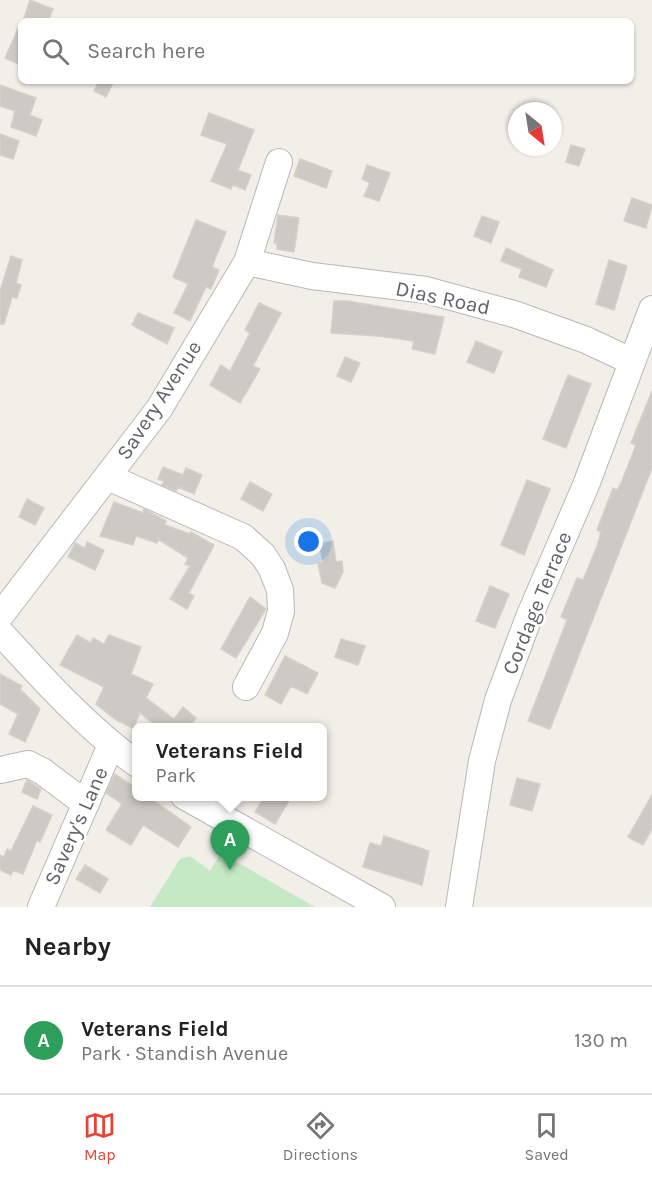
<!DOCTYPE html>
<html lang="en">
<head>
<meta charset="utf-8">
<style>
  :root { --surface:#fff; --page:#f2f2f2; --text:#222; --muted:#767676; --line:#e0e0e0; --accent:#ea4335 }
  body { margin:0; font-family:Karla,sans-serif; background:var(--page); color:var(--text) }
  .compass { position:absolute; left:508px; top:102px; width:54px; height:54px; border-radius:50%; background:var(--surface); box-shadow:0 2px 4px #0004; rotate:150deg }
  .you { position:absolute; left:309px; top:542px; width:21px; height:21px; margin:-15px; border:4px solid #fff; border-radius:50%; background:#1a73e8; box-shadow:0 0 0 9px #1a73e833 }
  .badge { display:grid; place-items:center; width:39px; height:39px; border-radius:50%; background:var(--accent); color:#fff; font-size:20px; font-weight:700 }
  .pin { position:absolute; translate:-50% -50px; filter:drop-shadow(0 2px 3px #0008) }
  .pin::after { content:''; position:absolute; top:32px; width:21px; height:18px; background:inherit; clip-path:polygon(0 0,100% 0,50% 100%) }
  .popup { position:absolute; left:132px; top:723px; width:195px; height:78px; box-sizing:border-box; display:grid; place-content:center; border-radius:9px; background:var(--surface); filter:drop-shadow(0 2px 4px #0005); font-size:20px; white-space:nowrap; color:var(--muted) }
  .popup b { font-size:22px; color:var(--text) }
  .popup::after { content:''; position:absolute; left:50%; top:100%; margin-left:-12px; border:12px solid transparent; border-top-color:var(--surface) }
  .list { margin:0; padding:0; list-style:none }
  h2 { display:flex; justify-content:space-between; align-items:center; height:78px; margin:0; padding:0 24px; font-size:26px }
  h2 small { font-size:20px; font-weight:400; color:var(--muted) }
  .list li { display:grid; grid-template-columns:39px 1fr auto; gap:18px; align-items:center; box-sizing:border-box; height:108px; padding:0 24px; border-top:2px solid var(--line) }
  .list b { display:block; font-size:22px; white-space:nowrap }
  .list p { margin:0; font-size:20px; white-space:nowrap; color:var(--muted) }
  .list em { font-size:20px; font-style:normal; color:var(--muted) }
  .icon { flex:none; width:33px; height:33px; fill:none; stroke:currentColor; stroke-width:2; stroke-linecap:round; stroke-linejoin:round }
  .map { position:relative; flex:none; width:652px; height:907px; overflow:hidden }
  .search { position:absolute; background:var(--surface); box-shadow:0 2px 4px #0004; left:18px; right:18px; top:18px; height:66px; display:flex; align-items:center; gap:15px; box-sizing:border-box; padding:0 21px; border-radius:9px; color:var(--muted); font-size:22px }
  .sheet { height:186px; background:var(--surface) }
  nav { display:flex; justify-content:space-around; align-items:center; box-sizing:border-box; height:84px; border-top:2px solid var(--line); background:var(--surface); font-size:16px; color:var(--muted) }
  nav a { display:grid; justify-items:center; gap:3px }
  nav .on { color:var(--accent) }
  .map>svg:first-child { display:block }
</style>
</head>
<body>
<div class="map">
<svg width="652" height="907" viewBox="0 0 652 907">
  <rect width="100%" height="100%" fill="#f1efe8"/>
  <path fill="#c5e8c5" d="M221 853 315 907H150L180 859 190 856 210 871Z"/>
  <path fill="#cccac5" stroke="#d6d1c6" stroke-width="1.5" d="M30 0 53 9 48 21 24 18Z
    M21 22V65L5 58Z
    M99 81H114L106 97 94 91Z
    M0 85 36 98 30 115 42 120 36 136 11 127 15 111 0 106Z
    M209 113 254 130 238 170 251 175 245 190 233 185 231 189 211 181 227 144 201 135Z
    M0 134 19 141 13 159 0 155Z
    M571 145 585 149 579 166 566 162Z
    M300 159 332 171 326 188 294 176Z
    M367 165 390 173 379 201 364 196 370 183 362 179Z
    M632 198 652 205 646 228 624 221Z
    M278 215 299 218 294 252 277 249V244L274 243Z
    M482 216 499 222 491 243 474 236Z
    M196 220 226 232 212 267 219 270 211 289 206 287 190 321 174 313 188 284 173 277Z
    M506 248 553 270 546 287 519 277 522 269 501 261Z
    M11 256 22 260 16 283 21 285 17 298 12 297 4 324H0V291Z
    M609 260 627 266 614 310 596 304Z
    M334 301H347L444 317 435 354 412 349 414 341 378 336 331 333Z
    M259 303 281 313 253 366 260 369 240 403 210 385 221 365 230 371 250 333 245 330Z
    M138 313 174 328 167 344 132 325Z
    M476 341 502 352 494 373 467 362Z
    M345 357 360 363 351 382 337 376Z
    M568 375 591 384 566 448 543 439Z
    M652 391V468L550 729 528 721 567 620 561 617 577 578 583 580 597 546 601 532 597 530 613 488 617 490 622 481 636 445 631 443Z
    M163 467 183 475 186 468 202 475 194 494 178 487 176 491 162 485 164 481 158 479Z
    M527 480 550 489 524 555 501 545Z
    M250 482 272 494 263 511 241 499Z
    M27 499 44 508 35 525 19 517Z
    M114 502 143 513 144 509 166 521 165 525 190 534 191 532 214 545 189 593 194 596 187 609 170 599 190 566 185 564 188 558 158 539 157 543 136 536 133 545 100 536Z
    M333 541 336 562 342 561 343 572 335 588 322 583 318 563 323 562 319 544Z
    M87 542 104 550 95 570 68 557 75 543 85 548Z
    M490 586 509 594 495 628 476 621Z
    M250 597 266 609 236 658 221 649Z
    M77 635 91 643 93 638 104 644 109 635 141 647 131 674 153 684 146 698 174 719 183 707 196 718 188 728H159L140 713 133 728 116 720 96 704 104 687 60 665Z
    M341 639 365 646 358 665 335 657Z
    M285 656 318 673 307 694 291 686 281 704 265 695Z
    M0 674 22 686 20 689 40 709 25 742 9 734 18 714 0 704Z
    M115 774 137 789V796H147L191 827 178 847 143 825 131 845 106 830 122 804 106 793Z
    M517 778 540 784 532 811 510 805Z
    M27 780 41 789 37 799 22 792Z
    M652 795V829L643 845 628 837Z
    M265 796H292L275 824 255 812Z
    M33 806 52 815 40 842 37 840 23 874 13 870 11 875 0 870V855L4 857 7 849 11 851Z
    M384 836 429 851 422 885 363 867 370 843 381 846Z
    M85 865 108 879 100 893 76 879Z"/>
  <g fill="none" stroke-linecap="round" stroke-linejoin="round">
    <defs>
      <path id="minor" d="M247 262 312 276 426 290 514 314 586 340 631 361
        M108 477 243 537 263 555 272 569 280 590 281 611 275 633 246 687
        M0 616 159 409 247 262 279 162
        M0 632C42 678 86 727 137 764
        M0 770 28 764 42 771 86 804
        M184 796 382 907
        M41 907 111 745
        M459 907 482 761 498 700 529 617 586 485 652 309"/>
    </defs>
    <use href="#minor" stroke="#b5b8bc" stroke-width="28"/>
    <use href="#minor" stroke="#fff" stroke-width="26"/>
  </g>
  <g text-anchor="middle" stroke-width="5" stroke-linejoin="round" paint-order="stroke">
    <g font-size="21" fill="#5f6368" stroke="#fff">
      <text transform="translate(443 298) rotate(12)" y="7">Dias Road</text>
      <text transform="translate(159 400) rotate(-57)" y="7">Savery Avenue</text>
      <text transform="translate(537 603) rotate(-68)" y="7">Cordage Terrace</text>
      <text transform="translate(76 826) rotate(-66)" y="7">Savery's Lane</text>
    </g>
  </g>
</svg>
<svg class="compass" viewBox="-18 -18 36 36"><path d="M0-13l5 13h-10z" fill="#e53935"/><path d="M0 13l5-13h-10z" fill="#767676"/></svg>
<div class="you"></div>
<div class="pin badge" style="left:230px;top:870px;background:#2e9e5b">A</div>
<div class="popup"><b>Veterans Field</b>Park</div>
<div class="search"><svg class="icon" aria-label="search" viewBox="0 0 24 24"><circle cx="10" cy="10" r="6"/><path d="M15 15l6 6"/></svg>Search here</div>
</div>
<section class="sheet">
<h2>Nearby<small></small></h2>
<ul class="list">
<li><span class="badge" style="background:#2e9e5b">A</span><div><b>Veterans Field</b><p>Park · Standish Avenue</p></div><em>130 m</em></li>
</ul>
</section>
<nav>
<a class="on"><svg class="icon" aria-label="map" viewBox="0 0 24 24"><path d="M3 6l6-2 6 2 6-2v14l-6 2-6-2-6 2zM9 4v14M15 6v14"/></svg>Map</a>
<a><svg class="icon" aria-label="directions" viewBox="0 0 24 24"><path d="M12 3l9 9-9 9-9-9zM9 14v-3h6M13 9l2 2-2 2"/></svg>Directions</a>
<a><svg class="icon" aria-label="saved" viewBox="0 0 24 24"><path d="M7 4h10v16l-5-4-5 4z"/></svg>Saved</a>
</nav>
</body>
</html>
